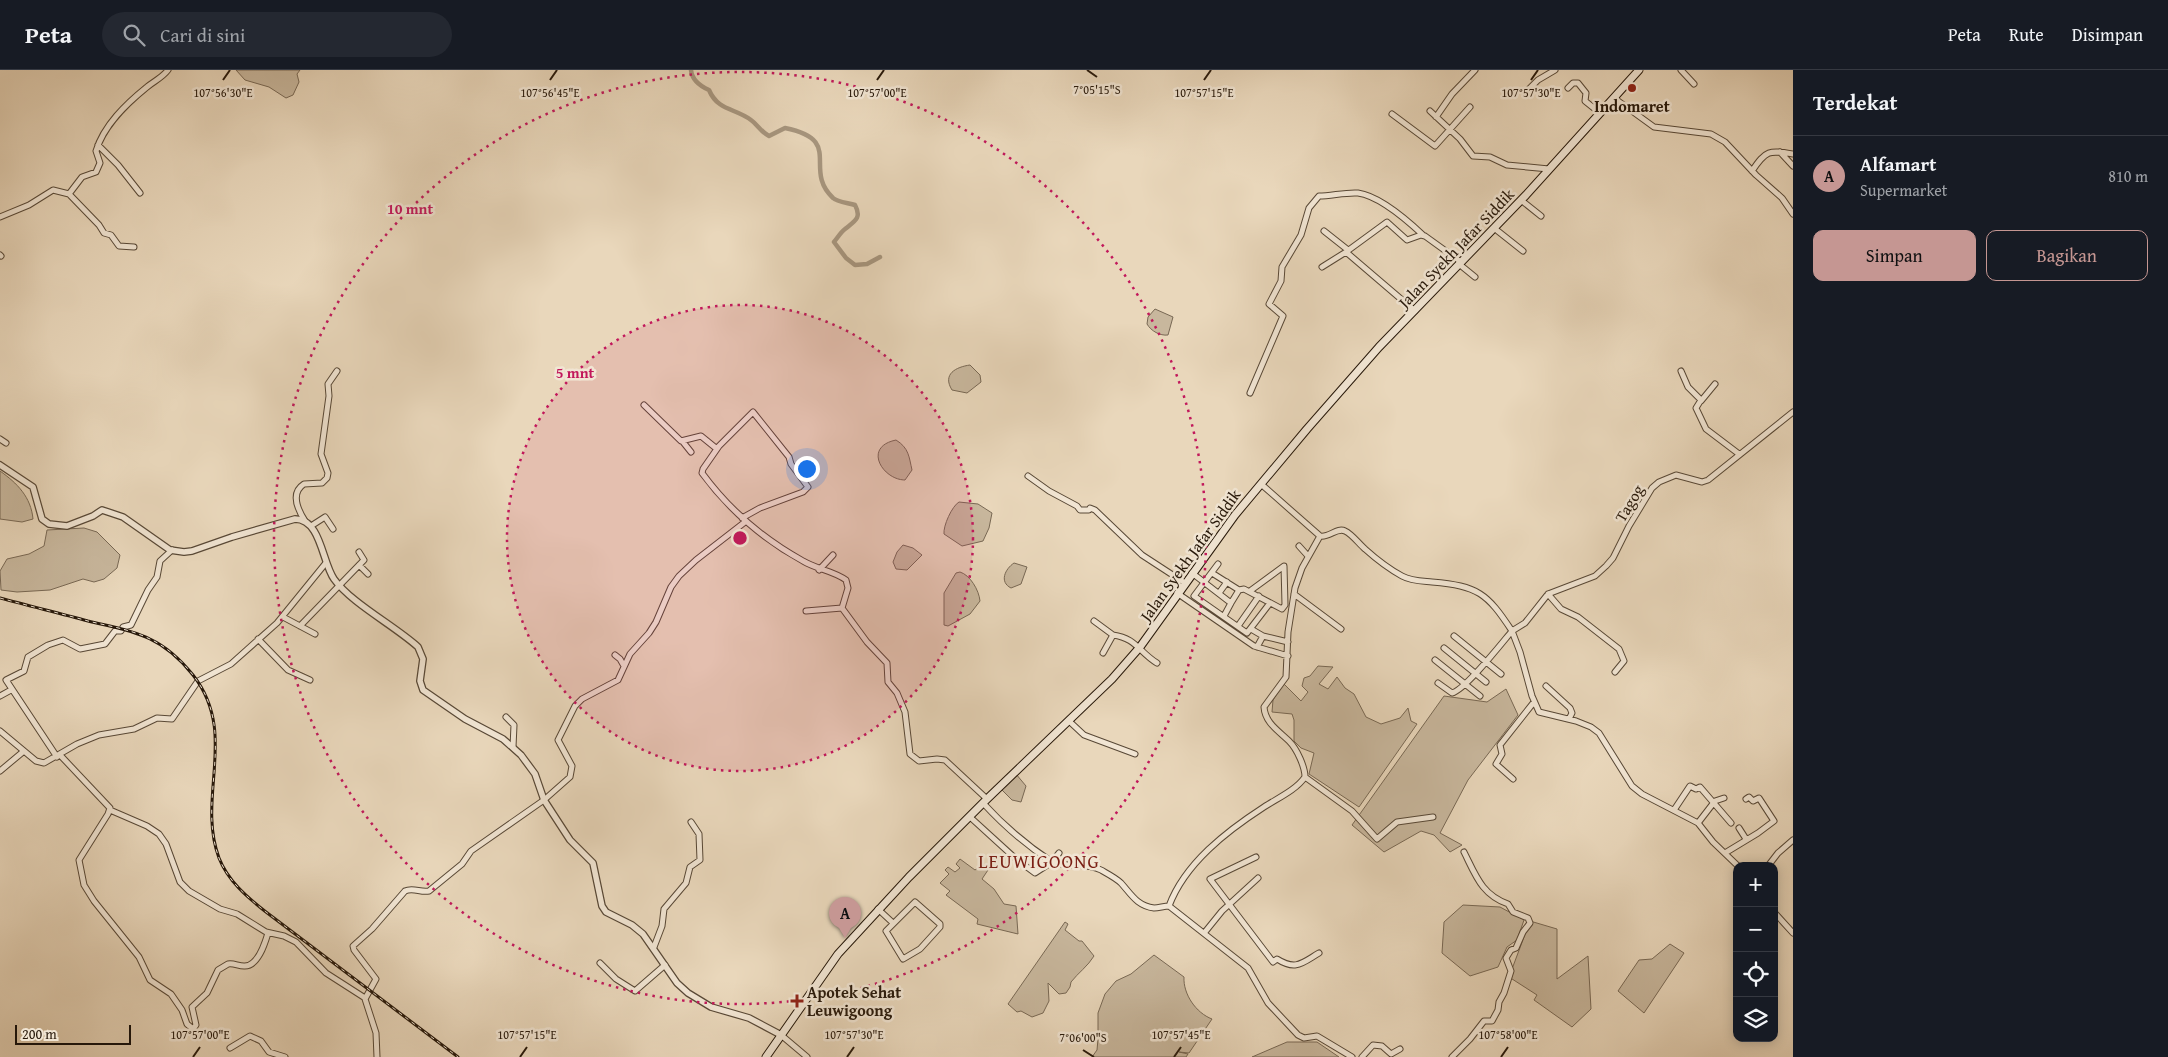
<!DOCTYPE html>
<html lang="id">
<head>
<meta charset="utf-8">
<style>
  :root { --surface:#171b24; --page:#242831; --text:#f1f3f6; --muted:#9ea1a6; --line:#363941; --accent:#c59692 }
  body { margin:0; font-family:"Gentium Book Plus",serif; background:var(--page); color:var(--text) }
  .controls { position:absolute; right:15px; bottom:15px; display:grid; overflow:hidden; border-radius:10px; box-shadow:0 2px 12px #0003 }
  .controls button { width:45px; height:45px; display:grid; place-items:center; padding:0; border:0; border-bottom:1px solid var(--line); background:var(--surface); color:var(--text); font:25px sans-serif }
  .scale { position:absolute; left:15px; bottom:12px; width:116px; box-sizing:border-box; padding-left:5px; border:2px solid #27180a; border-top:0; font-size:14px; line-height:18px; white-space:nowrap; color:#27180a; -webkit-text-stroke:4px #f1e5d3; paint-order:stroke }
  .you { position:absolute; left:806px; top:398px; width:18px; height:18px; margin:-12px; border:4px solid #fff; border-radius:50%; background:#1a73e8; box-shadow:0 0 0 8px #1a73e833 }
  .badge { display:grid; place-items:center; width:32px; height:32px; border-radius:50%; background:var(--accent); color:#111; font-size:16px; font-weight:700 }
  .pin { position:absolute; translate:-50% -41px; filter:drop-shadow(0 1px 2px #0008) }
  .pin::after { content:''; position:absolute; top:26px; width:18px; height:15px; background:inherit; clip-path:polygon(0 0,100% 0,50% 100%) }
  .list { margin:0; padding:0; list-style:none }
  h2 { display:flex; justify-content:space-between; align-items:center; height:65px; margin:0; padding:0 20px; font-size:21px }
  h2 small { font-size:16px; font-weight:400; color:var(--muted) }
  .list li { display:grid; grid-template-columns:32px 1fr auto; gap:15px; align-items:center; box-sizing:border-box; height:80px; padding:0 20px; border-top:1px solid var(--line) }
  .list b { display:block; font-size:19px; white-space:nowrap }
  .list p { margin:0; font-size:16px; white-space:nowrap; color:var(--muted) }
  .list em { font-size:16px; font-style:normal; color:var(--muted) }
  .actions { display:flex; gap:10px; padding:15px 20px }
  .actions a { flex:1; padding:11px 0; border:1px solid var(--accent); border-radius:10px; text-align:center; font-size:18px; color:var(--accent) }
  .actions .main { background:var(--accent); color:#111 }
  .icon { flex:none; width:28px; height:28px; fill:none; stroke:currentColor; stroke-width:2; stroke-linecap:round; stroke-linejoin:round }
  .map { position:relative; flex:none; width:1793px; height:987px; overflow:hidden }
  header { display:flex; align-items:center; gap:30px; box-sizing:border-box; height:70px; padding:0 25px; background:var(--surface); border-bottom:1px solid var(--line) }
  header strong { font-size:24px }
  nav { display:flex; gap:28px; margin-inline-start:auto; font-size:18px }
  .search { width:350px; height:45px; background:var(--page); display:flex; align-items:center; gap:12px; box-sizing:border-box; padding:0 18px; border-radius:28px; color:var(--muted); font-size:19px }
  main { display:flex }
  aside { flex:1; background:var(--surface) }
  .map>svg:first-child { display:block }
</style>
</head>
<body>
<header>
<strong>Peta</strong>
<div class="search"><svg class="icon" aria-label="search" viewBox="0 0 24 24"><circle cx="10" cy="10" r="6"/><path d="M15 15l6 6"/></svg>Cari di sini</div>
<nav><a>Peta</a><a>Rute</a><a>Disimpan</a></nav>
</header>
<main>
<div class="map">
<svg width="1793" height="987" viewBox="0 0 1793 987">
  <rect width="100%" height="100%" fill="#e9d7bb"/>
  <filter id="stains"><feTurbulence type="fractalNoise" baseFrequency=".004" numOctaves="4"/><feColorMatrix values="0 0 0 0 .2 0 0 0 0 .09 0 0 0 0 .02 0 0 0 .5 -.17"/></filter>
  <radialGradient id="worn" r=".72"><stop offset=".6" stop-color="#630" stop-opacity="0"/><stop offset="1" stop-color="#630" stop-opacity=".3"/></radialGradient>
  <path fill="#c8b79d" stroke="#786854" d="M236 0H300L297 4 299 12 293 25 286 28 269 17 245 10Z
    M1155 239 1173 247 1168 265C1160 266 1151 261 1147 254L1148 247Z
    M970 295 980 305 981 312 967 323 952 320C942 304 956 297 970 295Z
    M896 370C909 378 909 387 912 400L905 410C883 410 862 377 896 370Z
    M0 401C17 413 31 427 33 449L22 452 0 449Z
    M959 432 978 434 992 443 989 458 983 471 962 476 944 464C943 456 952 436 959 432Z
    M84 458 97 462 120 485 117 498 104 509 94 512 83 509 50 520 17 522 1 520 0 501 7 489 29 484 44 476 47 460Z
    M903 475 913 478 922 485 907 500 896 499 893 492 897 482Z
    M1014 493 1027 497 1021 514 1011 518C999 512 1005 499 1014 493Z
    M960 502C970 505 979 520 980 531L970 544 948 556 944 555V523L956 503Z
    M1318 596 1333 597 1319 614 1328 619 1337 607 1345 618 1354 624 1366 647 1381 654 1400 648 1408 638 1411 651 1417 654 1359 737 1309 704 1314 683 1301 678 1294 671V650L1292 644 1272 642 1273 630 1283 613 1301 631 1308 622 1302 616 1304 608 1310 606Z
    M1506 619 1518 645 1468 710 1440 763 1462 775 1450 782 1434 765 1421 761 1384 782 1352 755 1444 626 1487 632Z
    M1016 704 1026 716 1021 732 1012 730 1001 719Z
    M960 789 975 800 982 795 988 800 982 809 994 819 1004 834 1016 836 1018 864 977 854 978 849 946 825 950 821 940 813 949 804 945 800 948 797 955 802 960 798 956 794Z
    M1463 835 1500 837 1524 850 1517 870 1507 877 1498 897 1470 906 1442 883 1444 852Z
    M1530 851 1557 859V909L1588 886 1591 939 1572 957 1534 930 1537 925 1509 907Z
    M1065 852 1068 854 1065 860 1079 871H1082L1094 886C1088 896 1078 903 1071 912L1070 917 1066 923 1059 924 1048 913 1049 931 1043 943 1032 947 1021 941 1017 942 1008 934Z
    M1670 874 1684 883 1644 943 1618 921 1639 890 1652 889Z
    M1154 885 1184 907C1183 924 1196 943 1212 949L1189 983 1179 982 1188 984 1186 987H1092L1097 980 1098 969V943L1105 924 1116 911 1131 904Z
    M1287 972H1317L1339 987H1252Z"/>
  <g fill="none" stroke-linecap="round" stroke-linejoin="round">
    <path stroke="#a7967f" stroke-width="4.5" d="M691 0C692 10 700 16 709 20 718 41 735 38 751 50 758 55 761 62 769 66L785 58C845 70 802 99 833 128 837 132 849 133 855 135 862 148 855 151 845 159 841 162 838 167 834 172L846 188 855 195 867 194 880 187"/>
    <defs>
      <path id="minor" d="M1681 0 1694 14
        M1568 18 1573 13H1578L1586 23 1585 31 1600 43
        M1529 19 1538 10 1555 0
        M1614 28 1654 57 1711 64 1725 72 1756 105 1782 128 1793 144
        M1430 41 1460 69 1473 86 1490 87 1507 95 1549 99
        M1392 44 1435 76 1470 37
        M1436 47 1452 24 1475 0
        M98 75 118 95 140 123
        M1780 82 1793 96
        M1752 101C1766 80 1769 80 1793 84
        M69 124 99 155 104 163 111 165 119 176 134 177
        M1521 130 1541 146
        M0 147 29 135 53 120 69 124 82 107 96 102 100 93 96 81C104 55 126 34 147 17 154 11 162 8 168 0
        M1494 158 1523 181
        M1324 161 1348 180
        M0 185 1 186
        M1459 194 1475 207
        M1322 197 1346 182
        M1415 241 1346 182 1387 152 1407 170 1421 165 1425 166 1461 192
        M1681 301 1688 317 1701 330 1696 338 1706 359 1739 384
        M1250 323 1283 246 1269 234 1281 211 1282 197 1301 165 1309 138 1319 126C1331 126 1346 122 1358 123 1380 126 1407 150 1423 165
        M1701 331 1715 314
        M644 335 681 371 701 366 717 379
        M0 369 6 373
        M683 372 691 382
        M1028 406 1049 421 1077 436 1080 440H1089L1090 438 1095 440 1142 485 1185 513
        M1261 414 1320 466C1329 468 1337 457 1345 461 1352 464 1359 474 1365 479 1375 488 1391 500 1402 506 1411 511 1422 511 1432 512 1478 516 1487 523 1512 561L1525 553 1548 524 1595 506 1606 496 1613 488 1629 456 1652 418 1659 412 1676 405 1702 412 1708 410 1793 342
        M742 448 760 438 803 422 808 417 791 394 789 387 753 342 719 376 703 399 702 403C730 441 763 469 803 491 816 499 834 501 846 510L848 518 842 538 867 572 887 593 888 612 897 623 905 642 910 684 919 691 937 689 945 690 987 729
        M305 451C298 440 290 423 304 414L322 413 327 408 328 403 321 384 329 326 328 314 337 301
        M311 456 325 447 333 459
        M1299 476 1308 486
        M1218 494 1194 526 1247 563 1270 533
        M359 495 368 504
        M819 500 833 485
        M1192 503 1231 533 1239 520 1244 519 1282 539 1285 535 1284 496 1250 521
        M1212 503 1239 520
        M1177 523 1254 576 1288 586
        M1219 523 1227 512
        M1294 524 1341 559
        M1548 524 1561 539 1578 547 1619 579 1624 591 1615 602
        M806 541 842 538
        M1224 546 1231 533
        M283 547 315 564
        M1094 551 1113 565
        M300 556 364 490 359 482
        M1238 556 1259 526
        M1251 559 1263 566
        M1454 566 1501 604
        M258 569 288 600 310 610
        M1257 577 1263 566 1288 572
        M1444 578 1486 612
        M1103 583 1113 565C1136 568 1139 582 1157 593
        M615 585 620 589 624 596
        M1435 590 1480 626
        M1438 613 1452 623C1465 620 1501 574 1512 561L1520 582 1532 626 1539 642 1576 651 1591 657 1599 663 1632 716 1642 724 1698 753 1713 772 1738 796
        M1546 616 1570 638 1572 643 1569 649
        M0 626 11 620
        M506 647 514 655 513 677
        M1069 651 1084 665 1135 684
        M0 661 36 691 44 693 77 674 99 665 134 659 157 648 172 649 198 611 231 594 277 553 325 494
        M60 685 110 738 108 744 79 790 84 815 94 831 139 887 150 910 171 924 182 940 187 954 193 959 196 955 192 937 207 923 218 900 228 894C234 893 238 896 244 896 258 897 265 873 268 863
        M57 687 6 610 24 601 28 587 48 575 63 570 80 579 105 574 115 561H121L123 557 131 555 148 520 157 507 160 491 172 480
        M0 701 24 681
        M1305 707 1352 741 1377 769 1397 752 1433 747
        M1513 709 1496 694 1502 684 1500 675 1534 632
        M983 733C1004 756 1026 775 1052 792L1059 783
        M110 740 147 756 159 764 166 774 180 812 189 821 220 839 237 844 266 862 284 866 296 872 326 903 365 928
        M1674 740 1690 716 1696 719 1700 717 1731 753
        M970 747 1016 789 1035 803 1052 792C1069 798 1086 792 1101 800 1108 804 1116 808 1121 813 1131 824 1137 836 1154 838 1159 838 1164 836 1169 836L1248 898 1268 933 1298 965 1304 968 1317 966 1352 987
        M1698 753 1715 731 1724 728
        M1739 758 1746 769
        M1725 783 1758 763 1774 751 1759 728 1753 731 1749 727 1746 729
        M1256 787 1210 809 1273 892 1277 889C1296 901 1302 893 1319 883
        M1768 796 1778 783 1793 770
        M915 832 940 854V857L920 879 903 889 886 861Z
        M1169 836C1185 793 1227 761 1264 737 1278 728 1296 720 1305 707 1305 697 1297 679 1289 671 1279 661 1265 653 1264 637L1286 607 1288 562 1295 518 1302 498 1320 466
        M878 839 893 853
        M1774 842 1793 863
        M1205 862 1222 841 1258 808
        M654 877 662 856 664 839 686 813 690 797 700 790 699 764 691 752
        M600 893 616 909 635 921 665 895
        M781 965 807 987
        M230 978 250 966 261 971 269 982 285 987
        M377 987 376 963 365 929 376 909 354 880 353 876 372 859 405 821C413 817 421 823 429 821L462 794 471 781 544 730 570 707 572 696 558 670 575 636 582 629 618 610 630 584 649 563 656 552 671 517 679 506 696 490 745 452
        M1362 987 1373 975 1382 976 1391 984 1400 979
        M1452 987 1470 969 1484 951H1492L1498 940 1499 932 1504 923 1511 901 1506 888 1511 880 1516 878 1523 862 1530 853 1528 848 1513 842 1508 834C1482 825 1476 806 1464 782"/>
      <path id="tertiary" d="M0 395 33 417 42 449 49 454 67 456 93 446 102 440 123 447 170 480 184 482 192 481 232 467 295 449C321 449 322 492 334 509 351 533 395 556 418 577L423 589 420 611 423 620 465 649 503 669 521 685 535 704 544 730 570 770 593 793 602 836 606 842 632 855 643 864 677 913 688 923 711 937 749 948 781 965"/>
      <path id="secondary" d="M766 987 838 884 909 807 987 729 1112 609 1140 577 1235 445 1307 359 1379 277 1526 125 1639 0"/>
    </defs>
    <use href="#minor" stroke="#584836" stroke-width="7"/>
    <use href="#tertiary" stroke="#584836" stroke-width="8"/>
    <use href="#secondary" stroke="#27180a" stroke-width="9"/>
    <use href="#minor" stroke="#f1e5d3" stroke-width="5"/>
    <use href="#tertiary" stroke="#f1e5d3" stroke-width="5.5"/>
    <use href="#secondary" stroke="#f1e5d3" stroke-width="7"/>
    <defs>
      <path id="rail" d="M0 528C29 536 59 543 88 551 108 556 130 559 150 569 167 577 181 590 193 605 239 664 196 726 219 788 228 811 247 827 266 842L458 987"/>
    </defs>
    <use href="#rail" stroke="#27180a" stroke-width="3"/>
    <use href="#rail" stroke="#f1e5d3" stroke-width="1" stroke-dasharray="4" stroke-linecap="butt"/>
  </g>
  <path fill="none" stroke="#27180a" stroke-width="2" d="M1087 0 1097 7M223 10 230 0M550 10 557 0M877 10 884 0M1204 10 1211 0M1531 10 1538 0M1083 980 1094 987M193 987 200 977M520 987 527 977M847 987 854 977M1174 987 1181 977M1501 987 1508 977"/>
  <circle cx="740" cy="468" r="233" fill="#c2185b" fill-opacity=".12"/>
  <g fill="none" stroke="#c2185b" stroke-width="2.5" stroke-dasharray="2.5 5">
    <circle cx="740" cy="468" r="233"/>
    <circle cx="740" cy="468" r="466"/>
  </g>
  <g fill="#8f2418" stroke="#f1e5d3" stroke-width="2">
    <circle cx="1632" cy="18" r="5"/>
    <path d="M794.5 923.5h5v5h5v5h-5v5h-5v-5h-5v-5h5z"/>
  </g>
  <g text-anchor="middle" stroke-width="5" stroke-linejoin="round" paint-order="stroke">
    <g font-size="16" font-weight="bold" fill="#27180a" stroke="#f1e5d3">
      <text x="1632" y="42">Indomaret</text>
      <text x="807" y="928" text-anchor="start">Apotek Sehat<tspan x="807" dy="18">Leuwigoong</tspan></text>
    </g>
    <g font-size="16" fill="#27180a" stroke="#f1e5d3">
      <text transform="translate(1456 178) rotate(-46)" y="6">Jalan Syekh Jafar Siddik</text>
      <text transform="translate(1629 433) rotate(-59)" y="6">Tagog</text>
      <text transform="translate(1190 485) rotate(-54)" y="6">Jalan Syekh Jafar Siddik</text>
    </g>
    <g font-size="19" letter-spacing="1" fill="#7a1f14" stroke="#f1e5d3">
      <text x="1039" y="798">LEUWIGOONG</text>
    </g>
  </g>
  <g font-size="12" text-anchor="middle" fill="#27180a" stroke="#f1e5d3" stroke-width="5" stroke-linejoin="round" paint-order="stroke">
    <text x="1097" y="24">7°05'15"S</text>
    <text x="223" y="27">107°56'30"E</text>
    <text x="550" y="27">107°56'45"E</text>
    <text x="877" y="27">107°57'00"E</text>
    <text x="1204" y="27">107°57'15"E</text>
    <text x="1531" y="27">107°57'30"E</text>
    <text x="200" y="969">107°57'00"E</text>
    <text x="527" y="969">107°57'15"E</text>
    <text x="854" y="969">107°57'30"E</text>
    <text x="1181" y="969">107°57'45"E</text>
    <text x="1508" y="969">107°58'00"E</text>
    <text x="1083" y="972">7°06'00"S</text>
  </g>
  <circle cx="740" cy="468" r="8" fill="#c2185b" stroke="#f1e5d3" stroke-width="2.5"/>
  <g font-size="15" text-anchor="middle" font-weight="bold" fill="#c2185b" stroke="#f1e5d3" stroke-width="5" stroke-linejoin="round" paint-order="stroke">
    <text x="410" y="144">10 mnt</text>
    <text x="575" y="308">5 mnt</text>
  </g>
  <rect width="100%" height="100%" filter="url(#stains)"/>
  <rect width="100%" height="100%" fill="url(#worn)"/>
</svg>
<div class="controls">
<button>+</button>
<button>−</button>
<button><svg class="icon" aria-label="locate" viewBox="0 0 24 24"><circle cx="12" cy="12" r="6"/><path d="M12 2v4M12 18v4M2 12h4M18 12h4"/></svg></button>
<button><svg class="icon" aria-label="layers" viewBox="0 0 24 24"><path d="M12 4l9 5-9 5-9-5zM3 14l9 5 9-5"/></svg></button>
</div>
<div class="scale">200 m</div>
<div class="you"></div>
<div class="pin badge" style="left:845px;top:868px">A</div>
</div>
<aside>
<h2>Terdekat<small></small></h2>
<ul class="list">
<li><span class="badge">A</span><div><b>Alfamart</b><p>Supermarket</p></div><em>810 m</em></li>
</ul>
<div class="actions"><a class="main">Simpan</a><a>Bagikan</a></div>
</aside>
</main>
</body>
</html>
